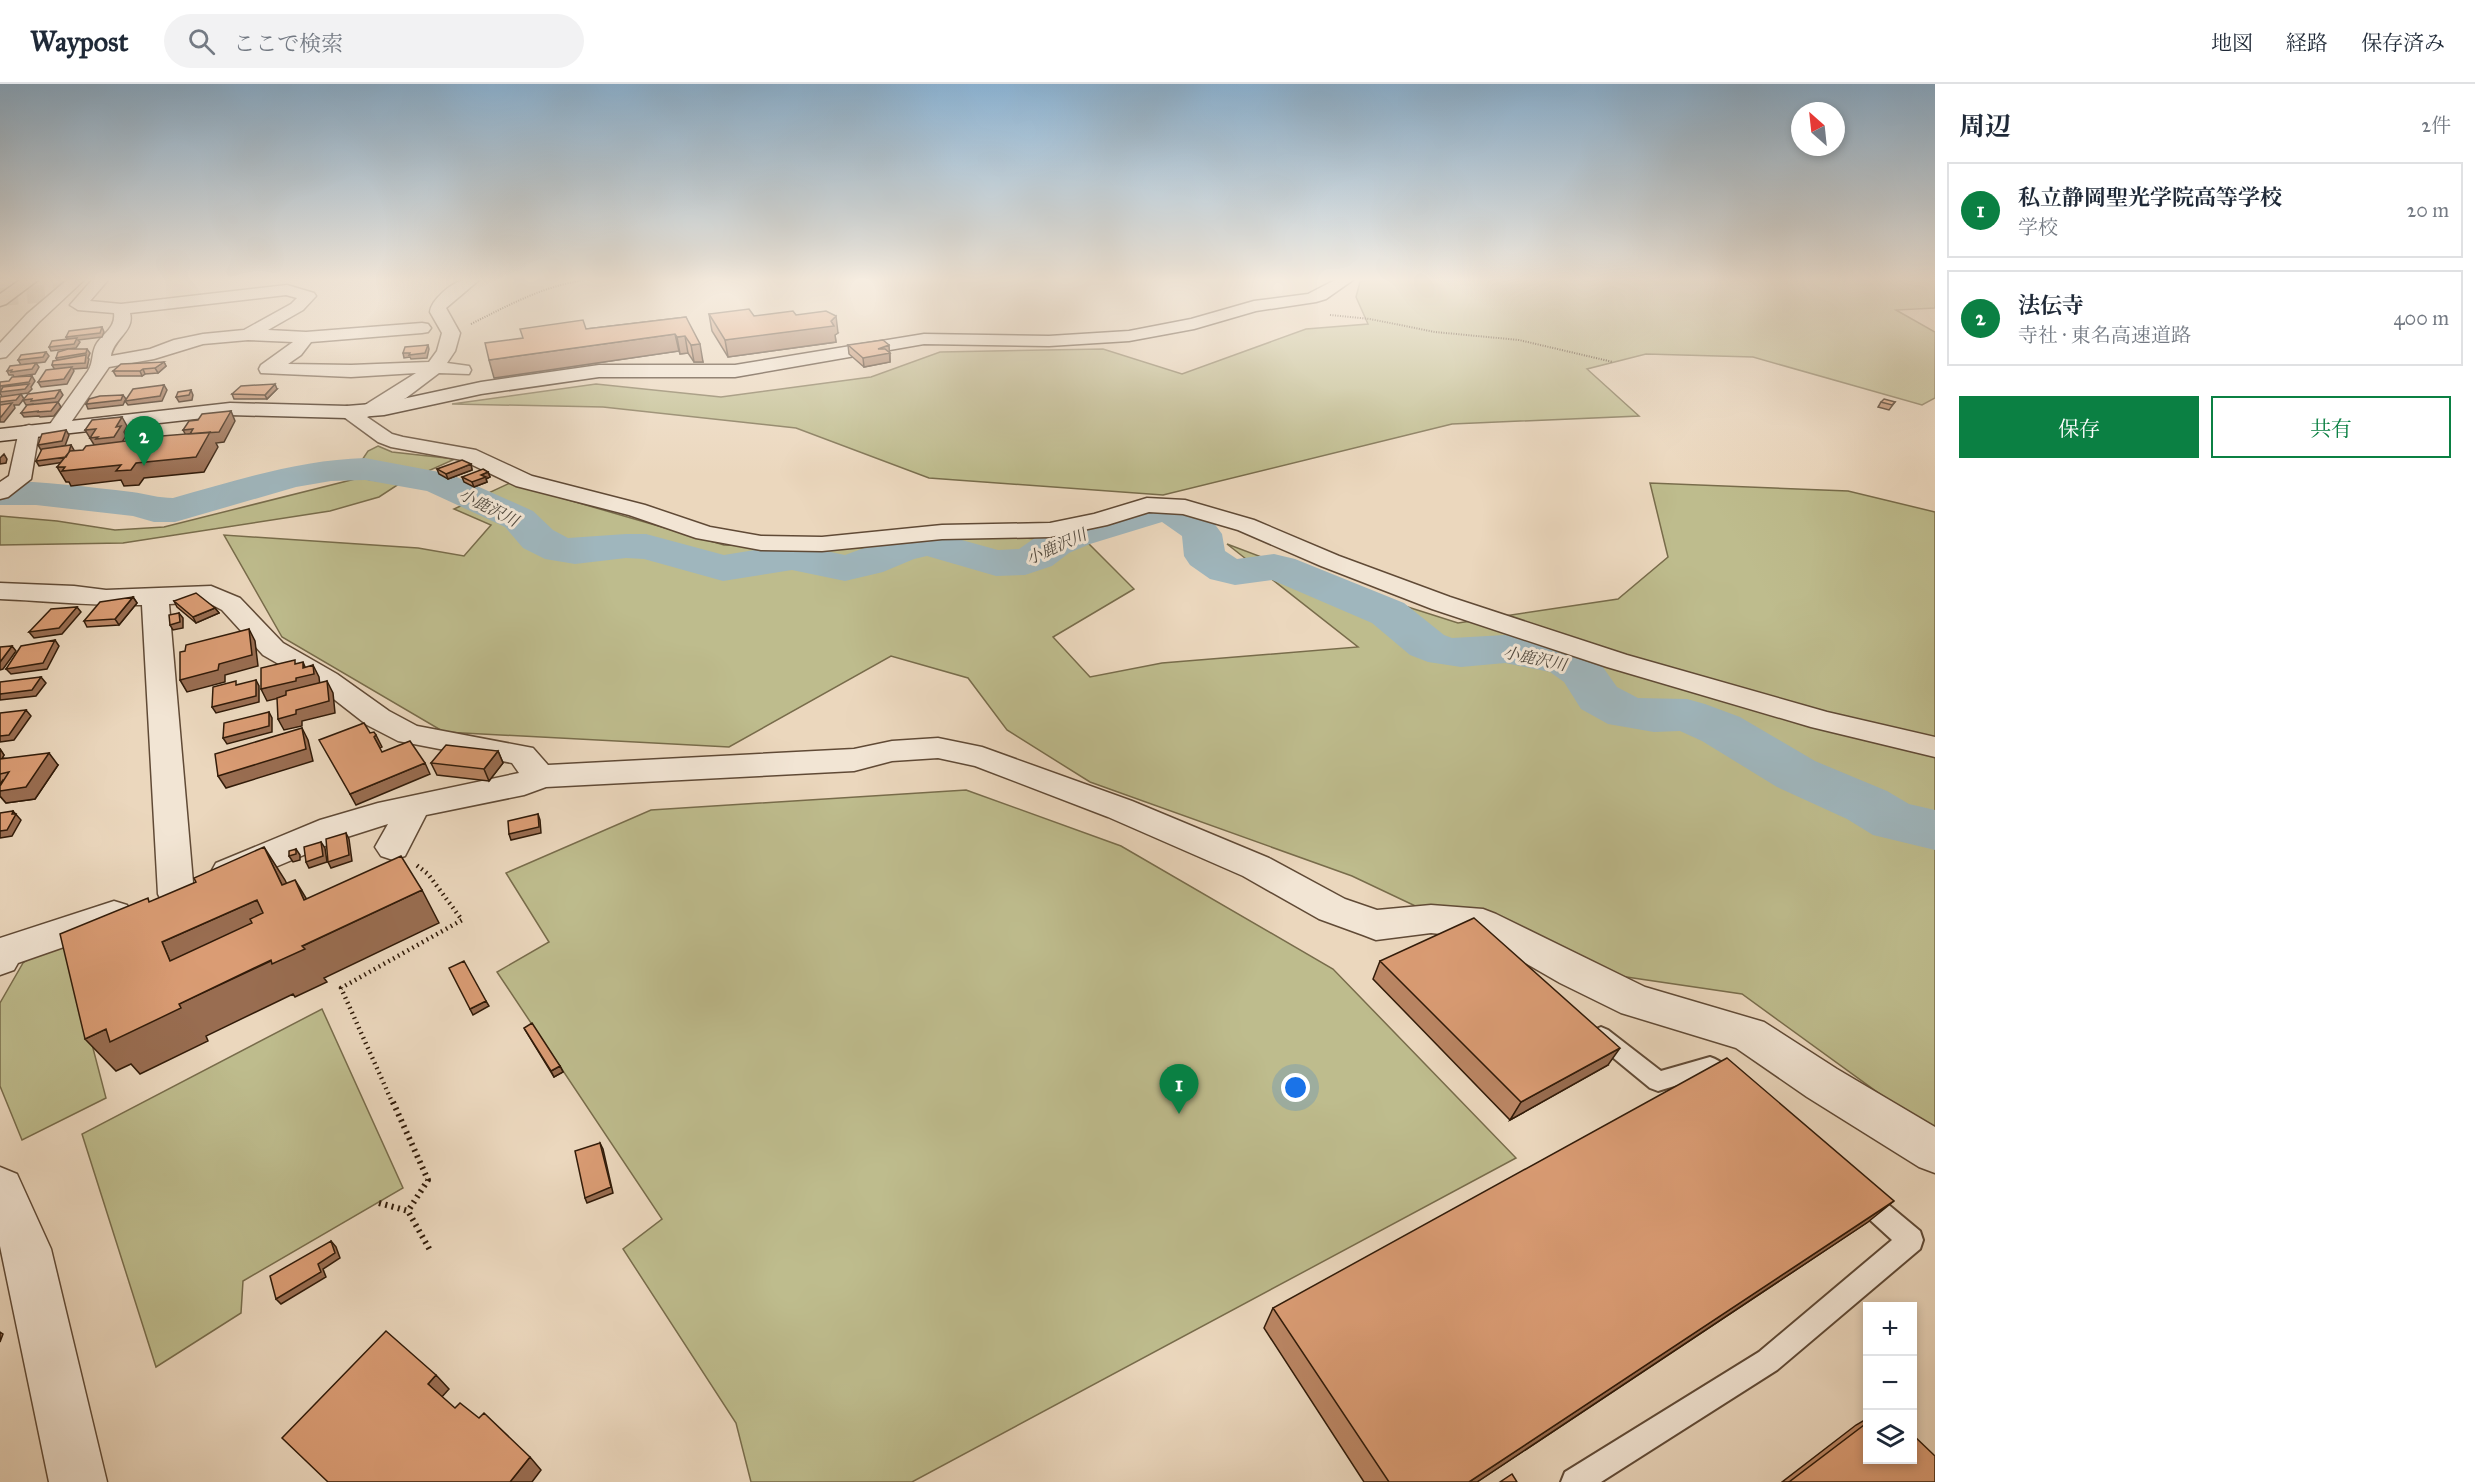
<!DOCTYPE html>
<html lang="ja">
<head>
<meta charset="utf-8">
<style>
  :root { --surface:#fff; --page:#f2f2f3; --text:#1f2937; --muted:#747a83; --line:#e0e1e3; --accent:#0b8043 }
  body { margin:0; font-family:"IM FELL Great Primer","Noto Serif JP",serif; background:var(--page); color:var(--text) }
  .controls { position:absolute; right:18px; bottom:18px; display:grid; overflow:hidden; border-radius:0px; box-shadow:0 3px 9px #0003 }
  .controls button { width:54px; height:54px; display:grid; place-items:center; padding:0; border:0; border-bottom:2px solid var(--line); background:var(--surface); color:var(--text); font:30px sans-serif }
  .compass { position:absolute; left:1791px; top:18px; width:54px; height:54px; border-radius:50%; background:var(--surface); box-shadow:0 3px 9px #0003; rotate:333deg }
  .you { position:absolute; left:1296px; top:1004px; width:21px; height:21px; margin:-15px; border:4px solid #fff; border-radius:50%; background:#1a73e8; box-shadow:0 0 0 9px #1a73e833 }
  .badge { display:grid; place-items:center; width:39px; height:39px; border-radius:50%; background:var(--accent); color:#fff; font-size:20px; font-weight:700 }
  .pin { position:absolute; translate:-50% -50px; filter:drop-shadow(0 2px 3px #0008) }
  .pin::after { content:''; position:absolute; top:32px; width:21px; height:18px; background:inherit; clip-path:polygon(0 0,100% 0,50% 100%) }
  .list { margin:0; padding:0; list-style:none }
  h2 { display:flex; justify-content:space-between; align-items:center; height:78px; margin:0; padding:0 24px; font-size:26px }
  h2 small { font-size:20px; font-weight:400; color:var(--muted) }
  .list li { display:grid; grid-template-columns:39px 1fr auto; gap:18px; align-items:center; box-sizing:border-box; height:96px; margin:0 12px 12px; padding:0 12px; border:2px solid var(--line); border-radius:0px }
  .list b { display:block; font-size:22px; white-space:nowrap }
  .list p { margin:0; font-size:20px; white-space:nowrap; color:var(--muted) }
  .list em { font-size:20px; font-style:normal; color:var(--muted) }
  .actions { display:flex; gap:12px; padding:18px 24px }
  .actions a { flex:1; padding:14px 0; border:2px solid var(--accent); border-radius:0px; text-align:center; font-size:21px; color:var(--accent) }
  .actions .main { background:var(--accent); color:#fff }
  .icon { flex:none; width:33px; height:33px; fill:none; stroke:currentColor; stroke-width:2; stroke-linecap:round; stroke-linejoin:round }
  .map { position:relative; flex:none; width:1935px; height:1398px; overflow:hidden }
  header { display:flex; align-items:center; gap:36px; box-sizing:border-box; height:84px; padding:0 30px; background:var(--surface); border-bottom:2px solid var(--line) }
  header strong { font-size:28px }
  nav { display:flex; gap:33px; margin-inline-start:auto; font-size:21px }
  .search { width:420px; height:54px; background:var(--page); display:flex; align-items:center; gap:15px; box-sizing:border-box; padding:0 21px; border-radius:33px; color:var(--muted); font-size:22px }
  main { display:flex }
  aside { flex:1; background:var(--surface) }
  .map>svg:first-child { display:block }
</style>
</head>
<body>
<header>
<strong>Waypost</strong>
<div class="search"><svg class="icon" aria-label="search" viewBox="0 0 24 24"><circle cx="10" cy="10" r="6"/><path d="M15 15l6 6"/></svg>ここで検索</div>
<nav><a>地図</a><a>経路</a><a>保存済み</a></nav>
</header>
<main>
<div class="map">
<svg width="1935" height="1398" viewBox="0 0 1935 1398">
  <rect width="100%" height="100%" fill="#ebd7bd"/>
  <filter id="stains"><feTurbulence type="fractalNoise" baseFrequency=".00333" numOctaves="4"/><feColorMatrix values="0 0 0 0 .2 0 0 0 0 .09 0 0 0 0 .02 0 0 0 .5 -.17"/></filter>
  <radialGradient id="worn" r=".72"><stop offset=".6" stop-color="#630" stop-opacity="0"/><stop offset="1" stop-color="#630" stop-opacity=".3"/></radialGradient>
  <path fill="#bebc8d" stroke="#786c4b" stroke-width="1.5" d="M1366 196H1935V224L1896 226 1935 248V314L1922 321 1753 273 1646 270 1587 285 1639 332 1452 340 1163 411 929 394 796 344 603 323 452 320 596 300 721 313 871 293 940 268 1103 265 1182 290 1306 245 1368 240 1356 213 1360 198Z
    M378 362 392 368 455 375 417 392 358 382 368 367Z
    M359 394 399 400 379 413 330 427 123 459 0 461V432L57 437 115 446 164 443Z
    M510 399 724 461 878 464 951 453H1006L1087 458 1134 505 1053 553 1090 593 1162 579 1358 563 1227 460 1320 495 1458 539 1618 515 1668 473 1650 399 1848 407 1935 428V1050L1742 910 1538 880 1352 792 1090 698 1007 646 968 594 891 572 729 663 444 648 282 553 224 451 418 464 464 472 491 441 454 425Z
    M966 706 1121 762 1333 885 1516 1074 912 1398H751L736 1339 623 1165 662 1135 497 888 549 858 506 789 651 726Z
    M187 818 71 880 106 1014 22 1056 0 1002V919L23 879 48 862Z
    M322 925 403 1104 243 1197 241 1229 156 1283 82 1050Z"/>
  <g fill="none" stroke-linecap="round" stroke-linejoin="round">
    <path fill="#9fb6bd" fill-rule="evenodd" d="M365 374 450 390 533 427 553 446 568 454 626 450H646L724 471 792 460 845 471 886 456 929 447 998 466 1019 465 1039 451 1062 442 1161 414 1195 423 1211 435 1222 450 1225 467 1237 475 1274 470 1295 475 1404 519 1444 551 1452 554 1505 551 1583 567 1600 579 1617 603 1638 614 1687 615 1705 620 1740 633 1815 677 1887 707 1909 720 1935 726V766L1873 751 1847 735 1777 703 1702 657 1680 647 1654 648 1608 640 1581 625 1564 598 1550 588 1505 579 1461 583 1428 578 1410 571 1372 539 1272 496 1235 501 1210 495 1190 481 1184 472 1182 452 1162 438 1090 460 1069 469 1052 482 1025 491 996 492 927 472 914 475 883 488 845 497 792 486 723 497 644 475 626 474 575 480 545 475 523 464 505 443 427 407 365 396 331 397 296 403 175 438H154L133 432 36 421H0V397C44 397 88 403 132 408 146 410 159 414 173 414 237 396 299 376 365 374Z"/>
    <path stroke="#c6b199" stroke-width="18" stroke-dasharray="18 9" stroke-linecap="butt" d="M0 213 64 208"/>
    <defs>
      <path id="lane" d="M1601 943 1608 946 1661 987 1710 973C1722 977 1734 987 1739 998L1736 1005 1728 1008 1720 1005 1707 992 1658 1007 1650 1004 1594 958 1591 952 1594 946Z
        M1864 1104 1872 1107 1920 1147 1923 1156 1920 1165 1777 1286 1601 1398H1561L1565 1388 1759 1268 1892 1156 1856 1123 1852 1115 1856 1107Z"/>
      <path id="street" d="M67 196H84L39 238 6 273 0 274V259L27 230Z
        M92 196H108L90 217 121 220 287 201 314 209 316 212 303 226 268 246 306 248 422 239 428 240 431 244 428 248 422 249 311 258 301 271 288 280 351 281 429 278 437 267 442 249 430 228C431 216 452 198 464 196 468 195 474 196 479 196L446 224 460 249 455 267 447 279 469 282 471 286 469 290 439 289 406 314 367 333 392 350 403 353 476 366 532 392 645 421 710 443 761 452 822 453 942 441 1050 439 1094 430 1147 414 1185 416 1254 436 1339 472 1450 513 1627 571 1827 628 1935 653V673L1811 643 1607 583 1432 525 1321 482 1238 446 1183 430 1149 428 1107 441 1050 453 942 455 822 467 761 466 696 454 629 431 516 402 462 376 391 363 378 358 337 328 340 324 347 322 357 326 416 289 351 293 261 289 259 285 261 281 293 258 248 256 203 260 154 275 109 283 65 347 58 349 51 347 48 343 88 287C94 278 91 268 97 259 104 249 116 243 114 229L78 226 70 221ZM286 211 297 214 291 220 244 246 203 250 174 256 150 265 111 272C113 255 135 247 130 229Z
        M29 341 36 343 39 347 31 395 8 413 0 415V398L9 392 19 347 22 343Z
        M0 499 74 502 106 506 211 502 240 514 283 559 337 590 389 627 417 642 533 664 548 681 854 665 892 657 938 654 982 663 1132 717 1269 774 1345 815 1377 826 1431 821 1483 825 1496 830 1645 903 1764 938 1837 985 1935 1043V1089L1919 1083 1807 1013 1736 964 1621 929 1560 899 1506 868 1478 854 1431 849 1376 856 1363 851 1319 835 1243 792 1108 733 975 682 938 674 892 677 854 687 546 703 524 711 426 731 405 772 393 776 381 772 375 763 388 740 344 754 242 797 229 801 216 797 211 788 216 779 320 736 378 719 519 689 512 679 398 657 367 641 317 602 263 571 222 526 207 518 169 520 194 810 189 820 176 824 163 820 158 810 142 521C95 522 47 517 0 515Z
        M114 817 127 821 133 831 127 841 18 879 14 886 0 891V854Z
        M0 1083 17 1090 51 1165 107 1398H49L0 1162Z"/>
      <path id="secondary" d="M1335 196H1353L1326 215 1316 218 1256 227 1194 245 1129 257 1049 262 924 260 735 293H599L481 310 384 331 347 334 230 331 0 357V345L230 319 347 322 384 319 481 298 599 281H735L924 250 1049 252 1129 247 1191 235 1254 217 1308 210Z"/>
      <path id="highway" d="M20 196H38L6 220 0 222V210Z"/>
    </defs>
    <use href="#lane" stroke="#604a36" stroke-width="4"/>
    <use href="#street" stroke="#604a36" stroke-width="3"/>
    <use href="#secondary" stroke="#311b09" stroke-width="3"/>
    <use href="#highway" stroke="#311b09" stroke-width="3"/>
    <path stroke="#311b09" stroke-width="2" stroke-dasharray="1 1.5" stroke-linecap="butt" d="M1330 231 1370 235 1435 248 1519 256 1613 278
      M471 240C509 221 543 202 585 196"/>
    <path stroke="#311b09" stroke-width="4.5" stroke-dasharray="1.5 4" stroke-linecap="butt" d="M393 1020 341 904 462 836 428 790 415 780"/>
    <path stroke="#311b09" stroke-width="6" stroke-dasharray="2 4.5" stroke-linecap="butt" d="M393 1018 428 1096 408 1127
      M379 1119 408 1127 431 1168"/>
    <use href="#lane" fill="#f2e5d4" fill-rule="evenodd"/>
    <use href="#street" fill="#f2e5d4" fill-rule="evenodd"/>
    <use href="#secondary" fill="#f2e5d4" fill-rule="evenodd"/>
    <use href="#highway" fill="#ebd7bd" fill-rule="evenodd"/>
  </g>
  <path fill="#bb8664" stroke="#311b09" stroke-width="1.5" d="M709 230 754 232 796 231 838 249 835 251 836 258 728 273 712 247Z
    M686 233 703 278H694L688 269 680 270 679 267 494 294 586 245Z
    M848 261 890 269V278L864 283 849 270Z
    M164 278 166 282 158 289 145 290 142 292H116L113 287Z
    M277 305 267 315H234L232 310Z
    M1881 318H1895L1889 326 1878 323Z
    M471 380 472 386 448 395 439 390 437 385Z
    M488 388 490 393 486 395 487 398 474 403 464 398 462 393Z
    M133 513 137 519 119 541 87 543 84 537Z
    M174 517 215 524 219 529 196 539 177 523Z
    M0 665 4 671 2 674 58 681 35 715 6 719 0 712Z
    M498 667 503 679 489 697 437 691 431 679Z
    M1380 877 1608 981 1510 1036 1373 895Z
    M524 944 560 982 563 988 554 993Z
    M1868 1138 1477 1398H1364L1264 1244 1273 1224Z
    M1868 1334V1376L1935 1398H1782L1856 1341Z"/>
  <path fill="#996d51" stroke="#311b09" stroke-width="1.5" d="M836 232 838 249 835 251 836 258 728 273 725 256 831 237Z
    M102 243 104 248 102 253 78 256 80 258 76 264 51 267 49 263 68 257 66 253Z
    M675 250 679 267 494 294 489 276Z
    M685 252 688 269 680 270 677 253Z
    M700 260 703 278H694L691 261Z
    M428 261 429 265 427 274 411 275 410 273 404 274 403 269Z
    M889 261 890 278 864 283 863 274 878 265Z
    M87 265 90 269 88 274 89 275 87 284 73 285 74 287 67 300 41 303 38 298 55 286 52 281 58 278 56 274Z
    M46 268 49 272 45 278 21 281 18 276Z
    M164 278 166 282 158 289 155 284Z
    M36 279 39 283 35 290 14 293 13 291H9L7 287Z
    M143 285 145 290 142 292 140 287Z
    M32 292 35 297 31 303 32 305 28 309 21 310 24 315 19 321H14L15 324 4 338H0V318L2 313 0 309V302Z
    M275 300 277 305 267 315 265 311Z
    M164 301 167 306 162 317 128 321 125 317 123 321 88 325 86 320 123 311 126 315Z
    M60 306 63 311 58 318 61 323 54 332 40 333 39 332 24 333 21 329 33 322V320L26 321 23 316Z
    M191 306 193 311 192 316 179 318 176 313Z
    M231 327 235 337 224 358 216 359 218 363 204 388 144 394 139 401 124 402 121 396 71 402 69 398H66L57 383 136 379 188 355 183 346Z
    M122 333 127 342 124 348 126 352 119 363 96 364 85 346Z
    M66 346 69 351 65 362 41 366 38 361Z
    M71 361 74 366 71 377 39 382 36 377Z
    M4 370 7 375 6 379 0 380V374Z
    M471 380 472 386 448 395 446 390Z
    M488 388 490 393 486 395 487 398 474 403 472 398 481 391Z
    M133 513 137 519 119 541 115 535Z
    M77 523 81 528 62 550 34 554 29 548Z
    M215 524 219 529 196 539 193 533Z
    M179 529 183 534V544L173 546 170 541Z
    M249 545 255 557 258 582 225 591V598L187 608 180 596 219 580Z
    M55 556 59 562 47 585 11 590 6 585Z
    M12 562 16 567 3 585 0 586V578Z
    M303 578 308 590 313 581 319 593 320 602 303 608 267 617 261 605 296 594 303 584Z
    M41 593 46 599 36 612 0 616V610Z
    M256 596 259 602V618L216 629 212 623Z
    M327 597 333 609 335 629 302 637V642L284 646 278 635 296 626Z
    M26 626 31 632 14 656 0 658V652Z
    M269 628 272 634V648L227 660 223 654Z
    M302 644 308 656 313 677 226 704 218 692Z
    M376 651 382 663 380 664 374 653Z
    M0 665 4 671 0 678Z
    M498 667 503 679 489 697 484 685Z
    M49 669 58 681 35 715 6 719 0 712V700L3 696 8 702Z
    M425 679 430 690 356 721 350 710Z
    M13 727 21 736 12 752 0 754V747Z
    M538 730 540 736 541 749 511 756 509 750Z
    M346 749 349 755 352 777 331 784 328 778Z
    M321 758 325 764 327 778 309 784 306 778Z
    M264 763 285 796 303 834 282 801Z
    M296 765 300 771V776L293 778 289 772Z
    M295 796 315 829 304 816Z
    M422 806 439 839 324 894 327 898 295 913 293 910 206 952 208 957 140 990 131 980 116 987 85 955 106 945 179 920Z
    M257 816 279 849 170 877 162 858Z
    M486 917 489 922 473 931 470 925Z
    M1620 964 1608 981 1510 1036 1521 1018Z
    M560 982 563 988 554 993 551 987Z
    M600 1059 603 1065 613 1109 587 1119 585 1114Z
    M1894 1117 1868 1138 1477 1398H1469Z
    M331 1157 336 1163 340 1174 323 1185 326 1193 281 1220 276 1215 318 1180Z
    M0 1248 3 1250 0 1258Z
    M436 1291 449 1305 441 1314 428 1300Z
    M530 1373 541 1386 532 1398H510Z"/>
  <path fill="#da9c74" stroke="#311b09" stroke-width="1.5" fill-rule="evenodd" d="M749 225 754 232 793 227 796 231 826 227 836 232 831 237 834 242 725 256 709 230Z
    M686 233 700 260 691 261 685 252 677 253 675 250 489 276 485 259 523 254 520 245 583 236 586 245Z
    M102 243 100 249 66 253 69 247Z
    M77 254 74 260 49 263 52 257Z
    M883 256 889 261 878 265H885L890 269 863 274 848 261Z
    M428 261 425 269 409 271 410 269H403L405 263Z
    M68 265H87L86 269 56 274 58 268Z
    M46 268 43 273 18 276 21 271Z
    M86 271 85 279 52 281 53 277Z
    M164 278 155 284 143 285 140 287H113L121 280Z
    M36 279 32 285 11 288 12 286 7 287 10 282Z
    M72 283 64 295 38 298 46 286Z
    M32 292 29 298 0 302V298L9 297 12 293Z
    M29 300 25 305 0 308 3 303Z
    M275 300 265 311 232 310 241 302Z
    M164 301 160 312 125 317 133 305Z
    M60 306 55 314 31 317 32 315 23 316 28 310Z
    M191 306 189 311 176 313 178 308Z
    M21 310 16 316 0 318V313Z
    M123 311 121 316 86 320 89 315 100 312Z
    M1884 315 1895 318 1892 321 1881 318Z
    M58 318 51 327 37 328 39 327 21 329 27 321Z
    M12 319 1 333H0V321Z
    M231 327 219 348 190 350 193 345 183 346 189 337 198 336 202 330Z
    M122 333 116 343 121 342 114 353 96 355 98 353 90 354 96 345 85 346 92 336Z
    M66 346 62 357 38 361 42 350Z
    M210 348 196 373 136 379 131 386 116 387 121 381 62 387 65 383H57L70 367 83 366 86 362 134 356 137 354Z
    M71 361 69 368 66 373 36 377 42 365Z
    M462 376 471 380 446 390 437 385Z
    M483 385 488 388 481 391 486 393 472 398 462 393Z
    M196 509 215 524 193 533 174 517Z
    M133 513 115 535 84 537 100 518Z
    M77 523 59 544 29 548 51 525Z
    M179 529 180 538 170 541 169 531Z
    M249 545 252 571 219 580 218 586 180 596V568L185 567 186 561Z
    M55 556 43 579 6 585 21 562Z
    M12 562 0 578V563Z
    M295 576V580L303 578V584L313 581 314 590 296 594V597L261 605V584Z
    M41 593 32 606 0 610V598Z
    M256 596V612L212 623 213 603 236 597V601Z
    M327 597 329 617 296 626V630L278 635 277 614 286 611V607Z
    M26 626 9 651 0 652V629Z
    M269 628V642L223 654 224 639Z
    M364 639 370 649 374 648 376 651 374 653 382 668 410 657 425 679 350 710 319 656Z
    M302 644 306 665 218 692 215 670Z
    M446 661 498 667 484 685 431 679Z
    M49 669 26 703 0 707V702L9 688 0 690V675Z
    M13 727 12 730H16L7 746 0 747V729Z
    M538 730 539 743 509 750 508 737Z
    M346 749 349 771 328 778 326 755Z
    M321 758 323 772 306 778 304 763Z
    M264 763 282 801 295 796 304 816 401 772 422 806 302 862 305 865 272 880 271 876 179 920 181 924 110 958 106 945 85 955 60 850 148 814 149 818 196 798 194 794ZM257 816 263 829 250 835 252 839 170 877 162 858Z
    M296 765V770L289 772V767Z
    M1474 834 1620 964 1521 1018 1380 877Z
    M464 877 486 917 470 925 449 884Z
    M532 939 560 982 551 987 524 944Z
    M1727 974 1894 1117 1469 1398H1389L1273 1224Z
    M600 1059 611 1103 585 1114 575 1067Z
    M331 1157 335 1169 318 1180 321 1188 276 1215 270 1192Z
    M386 1247 436 1291 428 1300 455 1324 460 1319 479 1334 484 1329 530 1373 510 1398H328L282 1354Z
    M1868 1338V1376H1912V1350L1935 1372V1398H1789Z
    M1512 1390 1517 1398H1500Z"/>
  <linearGradient id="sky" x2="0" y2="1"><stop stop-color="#8bb5d7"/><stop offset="0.5" stop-color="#f6ede1"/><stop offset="1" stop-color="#f6ede1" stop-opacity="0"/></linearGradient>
  <rect width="1935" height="391" fill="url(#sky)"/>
  <g text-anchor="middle" stroke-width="6" stroke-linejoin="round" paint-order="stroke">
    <g font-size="16" font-style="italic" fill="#524a3f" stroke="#f2e5d4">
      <text transform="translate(489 423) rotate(27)" y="6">小鹿沢川</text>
      <text transform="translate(1056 462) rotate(-24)" y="6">小鹿沢川</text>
      <text transform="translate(1535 574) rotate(12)" y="6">小鹿沢川</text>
    </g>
  </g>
  <rect width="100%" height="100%" filter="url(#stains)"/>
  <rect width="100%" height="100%" fill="url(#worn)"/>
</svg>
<div class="controls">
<button>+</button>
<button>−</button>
<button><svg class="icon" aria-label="layers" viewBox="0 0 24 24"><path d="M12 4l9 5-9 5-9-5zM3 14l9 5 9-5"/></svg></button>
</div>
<svg class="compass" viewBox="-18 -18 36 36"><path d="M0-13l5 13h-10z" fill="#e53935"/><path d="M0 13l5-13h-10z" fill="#747a83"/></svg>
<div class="you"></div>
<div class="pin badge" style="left:1179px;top:1030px">1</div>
<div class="pin badge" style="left:144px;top:382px">2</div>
</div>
<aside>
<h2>周辺<small>2件</small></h2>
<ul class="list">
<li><span class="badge">1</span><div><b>私立静岡聖光学院高等学校</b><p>学校</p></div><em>20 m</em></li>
<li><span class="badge">2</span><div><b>法伝寺</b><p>寺社 · 東名高速道路</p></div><em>400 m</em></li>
</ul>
<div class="actions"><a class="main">保存</a><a>共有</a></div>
</aside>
</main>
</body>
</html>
